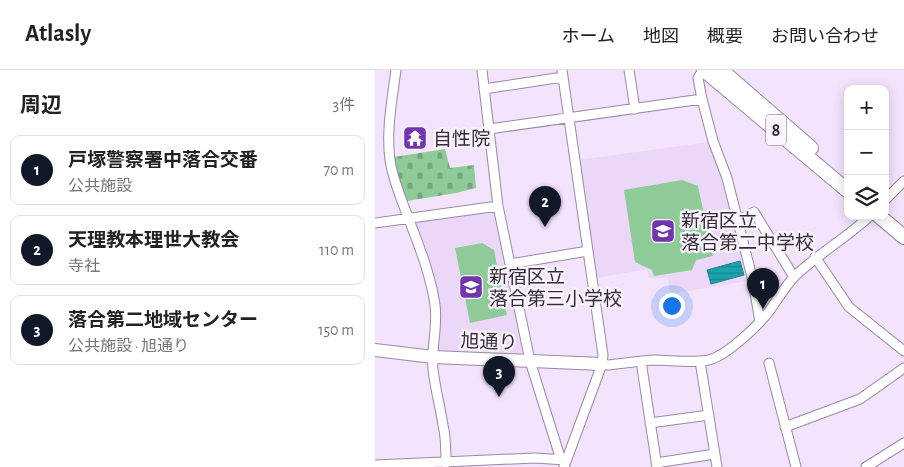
<!DOCTYPE html>
<html lang="ja">
<head>
<meta charset="utf-8">
<style>
  :root { --surface:#fff; --page:#f2f2f2; --text:#222; --muted:#767676; --line:#e0e0e0; --accent:#111827 }
  body { margin:0; font-family:"Alegreya Sans","Noto Sans JP",sans-serif; background:var(--page); color:var(--text) }
  .controls { position:absolute; right:15px; top:15px; display:grid; overflow:hidden; border-radius:10px; box-shadow:0 2px 12px #0003 }
  .controls button { width:45px; height:45px; display:grid; place-items:center; padding:0; border:0; border-bottom:1px solid var(--line); background:var(--surface); color:var(--text); font:25px sans-serif }
  .you { position:absolute; left:296px; top:235px; width:18px; height:18px; margin:-12px; border:4px solid #fff; border-radius:50%; background:#1a73e8; box-shadow:0 0 0 8px #1a73e833 }
  .badge { display:grid; place-items:center; width:32px; height:32px; border-radius:50%; background:var(--accent); color:#fff; font-size:16px; font-weight:700 }
  .pin { position:absolute; translate:-50% -41px; filter:drop-shadow(0 1px 2px #0008) }
  .pin::after { content:''; position:absolute; top:26px; width:18px; height:15px; background:inherit; clip-path:polygon(0 0,100% 0,50% 100%) }
  .list { margin:0; padding:0; list-style:none }
  h2 { display:flex; justify-content:space-between; align-items:center; height:65px; margin:0; padding:0 20px; font-size:21px }
  h2 small { font-size:16px; font-weight:400; color:var(--muted) }
  .list li { display:grid; grid-template-columns:32px 1fr auto; gap:15px; align-items:center; box-sizing:border-box; height:70px; margin:0 10px 10px; padding:0 10px; border:1px solid var(--line); border-radius:10px }
  .list b { display:block; font-size:19px; white-space:nowrap }
  .list p { margin:0; font-size:16px; white-space:nowrap; color:var(--muted) }
  .list em { font-size:16px; font-style:normal; color:var(--muted) }
  .icon { flex:none; width:28px; height:28px; fill:none; stroke:currentColor; stroke-width:2; stroke-linecap:round; stroke-linejoin:round }
  .map { position:relative; flex:none; width:529px; height:397px; overflow:hidden }
  header { display:flex; align-items:center; gap:30px; box-sizing:border-box; height:70px; padding:0 25px; background:var(--surface); border-bottom:1px solid var(--line) }
  header strong { font-size:24px }
  nav { display:flex; gap:28px; margin-inline-start:auto; font-size:18px }
  main { display:flex }
  aside { flex:1; background:var(--surface) }
  .map>svg:first-child { display:block }
</style>
</head>
<body>
<header>
<strong>Atlasly</strong>
<nav><a>ホーム</a><a>地図</a><a>概要</a><a>お問い合わせ</a></nav>
</header>
<main>
<aside>
<h2>周辺<small>3件</small></h2>
<ul class="list">
<li><span class="badge">1</span><div><b>戸塚警察署中落合交番</b><p>公共施設</p></div><em>70 m</em></li>
<li><span class="badge">2</span><div><b>天理教本理世大教会</b><p>寺社</p></div><em>110 m</em></li>
<li><span class="badge">3</span><div><b>落合第二地域センター</b><p>公共施設 · 旭通り</p></div><em>150 m</em></li>
</ul>
</aside>
<div class="map">
<svg width="529" height="397" viewBox="0 0 529 397">
  <defs>
    <pattern id="cemetery-stones" width="16" height="16" patternUnits="userSpaceOnUse" patternTransform="scale(1.25)"><rect width="16" height="16" fill="#8fcb98"/><path d="M2 7V4a2 2 0 0 1 4 0v3zM10 15v-3a2 2 0 0 1 4 0v3z" fill="#76a57d"/></pattern>
    <pattern id="water-rules" width="6" height="5" patternUnits="userSpaceOnUse" patternTransform="scale(1.25)"><rect width="6" height="5" fill="#1ba3ad"/><path d="M0 2.5h6" fill="none" stroke="#19858e"/></pattern>
  </defs>
  <rect width="100%" height="100%" fill="#f4e3fd"/>
  <path fill="#ebd7f7" d="M334 72 352 123 373 211 295 224 293 208H274L272 199 221 208 203 90Z
    M123 136 155 291 58 287 61 247 34 148Z"/>
  <path fill="url(#cemetery-stones)" d="M70 79 75 98 99 95 101 118 81 123 32 131 21 99 19 87Z"/>
  <path fill="#8fcb98" d="M307 110 323 116 338 186 321 190 317 200 279 206 277 200 260 192 249 120Z
    M107 173 119 180 132 245 95 253 80 178Z"/>
  <path fill="url(#water-rules)" stroke="#22808a" d="M365 191 369 205 336 214 332 200Z"/>
  <g fill="none" stroke-linecap="round" stroke-linejoin="round">
    <defs>
      <path id="street" d="M21 0C17 30 11 61 15 90 17 105 23 120 28 134 40 166 55 200 60 235 63 256 56 278 58 299 60 318 65 336 68 355 71 367 71 380 71 393
        M107 0 123 136 155 291 186 390
        M187 0 228 285 227 294 189 397
        M254 0 260 39
        M328 0 323 8 327 29 338 71 352 108 378 211 385 252
        M109 19 188 7
        M114 59 327 29
        M510 130 529 111
        M363 151 379 142 419 207
        M0 153 123 136
        M440 187 474 237 529 281
        M135 194 213 181
        M266 291 282 397
        M325 291 342 397
        M394 293 421 397
        M227 294 234 295C249 293 264 291 279 290 296 290 322 294 337 289 354 283 384 255 395 240 403 229 410 216 420 206 443 184 471 168 495 146
        M275 353 334 345
        M410 357 485 329 529 298
        M281 393 340 384
        M0 395 160 388 190 390
        M491 397 529 373"/>
      <path id="secondary" d="M0 280 58 287 227 294"/>
      <path id="primary" d="M329 0 473 121
        M346 0 436 78
        M504 146 529 167"/>
    </defs>
    <use href="#street" stroke="#9989a1" stroke-width="11"/>
    <use href="#secondary" stroke="#9989a1" stroke-width="14"/>
    <use href="#primary" stroke="#9989a1" stroke-width="16"/>
    <use href="#street" stroke="#fff" stroke-width="9"/>
    <use href="#secondary" stroke="#fff" stroke-width="12"/>
    <use href="#primary" stroke="#fff" stroke-width="14"/>
  </g>
  <defs>
    <symbol id="temple-square" viewBox="-11 -11 22 22"><rect x="-9" y="-9" width="18" height="18" rx="4" fill="#7236ab" stroke="#fbf4ff"/><path d="M0-6L5-2H3V0L6.5 2.5H4V6H1.5V3h-3V6H-4V2.5H-6.5L-3 0V-2H-5Z" fill="#fff"/></symbol>
    <symbol id="school-square" viewBox="-11 -11 22 22"><rect x="-9" y="-9" width="18" height="18" rx="4" fill="#7236ab" stroke="#fbf4ff"/><path d="M0-5L7-2L0 1L-7-2ZM-4 1L0 2.5L4 1V4Q0 6-4 4Z" fill="#fff"/></symbol>
  </defs>
  <g fill-rule="evenodd">
    <use href="#temple-square" x="26" y="54" width="28" height="28"/>
    <use href="#school-square" x="274" y="147" width="28" height="28"/>
    <use href="#school-square" x="82" y="203" width="28" height="28"/>
  </g>
  <g text-anchor="middle" stroke-width="4.5" stroke-linejoin="round" paint-order="stroke">
    <rect fill="#fbf4ff" stroke="#706973" stroke-width="1" x="391" y="44.5" width="20" height="31" rx="4"/>
    <g font-size="18" font-weight="bold" fill="#342d37">
      <text x="401" y="66">8</text>
    </g>
    <g font-size="19" fill="#342d37" stroke="#fbf4ff" text-anchor="start">
      <text x="58" y="75">自性院</text>
      <text x="306" y="157">新宿区立<tspan x="306" dy="22">落合第二中学校</tspan></text>
      <text x="114" y="213">新宿区立<tspan x="114" dy="22">落合第三小学校</tspan></text>
    </g>
    <g font-size="19" fill="#342d37" stroke="#fbf4ff">
      <text transform="translate(114 271) rotate(2)" y="7">旭通り</text>
    </g>
  </g>
</svg>
<div class="controls">
<button>+</button>
<button>−</button>
<button><svg class="icon" aria-label="layers" viewBox="0 0 24 24"><path d="M12 4l9 5-9 5-9-5zM3 14l9 5 9-5"/></svg></button>
</div>
<div class="you"></div>
<div class="pin badge" style="left:388px;top:239px">1</div>
<div class="pin badge" style="left:170px;top:157px">2</div>
<div class="pin badge" style="left:124px;top:327px">3</div>
</div>
</main>
</body>
</html>
